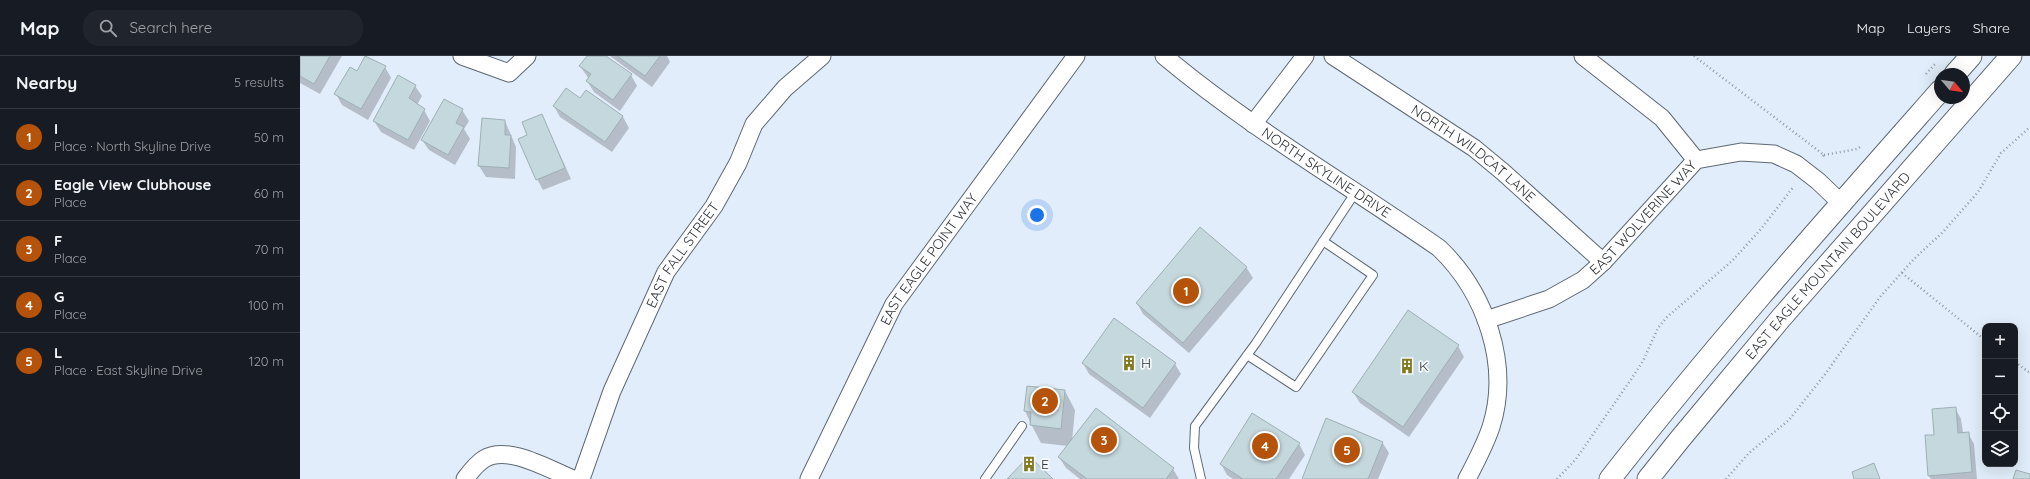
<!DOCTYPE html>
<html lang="en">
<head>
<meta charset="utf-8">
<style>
  :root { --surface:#171b24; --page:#20242c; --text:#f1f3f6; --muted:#9ea1a6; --line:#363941; --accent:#b45309 }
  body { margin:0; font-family:Quicksand,sans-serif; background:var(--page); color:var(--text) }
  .controls { position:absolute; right:12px; bottom:12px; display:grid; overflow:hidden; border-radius:8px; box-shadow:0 4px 16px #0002 }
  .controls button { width:36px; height:36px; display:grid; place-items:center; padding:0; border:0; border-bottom:1px solid var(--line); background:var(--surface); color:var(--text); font:20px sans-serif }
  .compass { position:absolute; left:1634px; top:12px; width:36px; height:36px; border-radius:50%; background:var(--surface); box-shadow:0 4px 16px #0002; rotate:119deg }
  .you { position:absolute; left:737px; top:159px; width:14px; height:14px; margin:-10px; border:3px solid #fff; border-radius:50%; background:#1a73e8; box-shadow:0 0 0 6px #1a73e833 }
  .badge { display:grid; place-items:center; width:26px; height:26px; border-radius:50%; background:var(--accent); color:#fff; font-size:13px; font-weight:700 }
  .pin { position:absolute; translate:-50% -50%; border:2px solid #fff; box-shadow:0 1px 4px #0006 }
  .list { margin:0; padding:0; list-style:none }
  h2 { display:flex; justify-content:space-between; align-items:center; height:52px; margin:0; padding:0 16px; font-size:17px }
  h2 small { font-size:13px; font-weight:400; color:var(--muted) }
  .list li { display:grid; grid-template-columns:26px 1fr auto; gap:12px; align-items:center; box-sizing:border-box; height:56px; padding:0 16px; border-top:1px solid var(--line) }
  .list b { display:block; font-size:15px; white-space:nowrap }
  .list p { margin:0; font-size:13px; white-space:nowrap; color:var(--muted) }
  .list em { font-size:13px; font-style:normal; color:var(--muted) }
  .icon { flex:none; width:22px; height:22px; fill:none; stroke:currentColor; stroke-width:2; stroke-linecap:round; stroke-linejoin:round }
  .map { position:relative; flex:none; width:1730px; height:423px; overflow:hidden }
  header { display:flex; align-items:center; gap:24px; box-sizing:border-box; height:56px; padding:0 20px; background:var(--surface); border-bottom:1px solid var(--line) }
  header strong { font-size:19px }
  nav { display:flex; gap:22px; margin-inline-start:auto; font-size:14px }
  .search { width:280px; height:36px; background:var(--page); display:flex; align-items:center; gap:10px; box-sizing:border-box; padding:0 14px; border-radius:16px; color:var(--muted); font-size:15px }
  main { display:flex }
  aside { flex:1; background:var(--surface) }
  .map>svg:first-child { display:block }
</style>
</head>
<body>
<header>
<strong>Map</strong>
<div class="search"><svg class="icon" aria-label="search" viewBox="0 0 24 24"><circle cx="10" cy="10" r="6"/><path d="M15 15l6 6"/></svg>Search here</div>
<nav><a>Map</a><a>Layers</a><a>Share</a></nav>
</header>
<main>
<aside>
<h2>Nearby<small>5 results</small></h2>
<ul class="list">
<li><span class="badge">1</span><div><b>I</b><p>Place · North Skyline Drive</p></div><em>50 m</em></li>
<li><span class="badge">2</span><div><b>Eagle View Clubhouse</b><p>Place</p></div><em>60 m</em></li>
<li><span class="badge">3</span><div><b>F</b><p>Place</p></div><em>70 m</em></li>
<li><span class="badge">4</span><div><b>G</b><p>Place</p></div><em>100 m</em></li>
<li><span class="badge">5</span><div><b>L</b><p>Place · East Skyline Drive</p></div><em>120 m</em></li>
</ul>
</aside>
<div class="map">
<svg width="1730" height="423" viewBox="0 0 1730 423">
  <rect width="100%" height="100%" fill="#e1edfa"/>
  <path fill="#0003" d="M0 0H42L20 38 0 27Z
    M66 0 85 11 91 22 68 64 42 49 36 38 57 16Z
    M288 0H304L331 19 337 30 320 55 294 36 287 25 289 23 280 10Z
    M310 0H367L370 6 352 31Z
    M115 30 122 40 117 49 124 54 130 65 114 94 81 76 74 65Z
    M286 35 323 61 329 72 312 96 260 61 254 50 281 43Z
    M144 44 162 54 169 65 164 73 170 83 155 109 129 94 122 84Z
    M242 59 271 123 243 134 237 123 229 79Z
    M205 65 216 91 215 123 186 121 179 110Z
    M946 211 953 222 889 297 843 258 837 247Z
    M1158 290 1164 301 1109 381 1060 347 1053 336Z
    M783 307 875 308 881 318 850 362 789 318Z
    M728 331 765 335 775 354 772 385 796 353 873 413 879 423H780L766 412 759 401 768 390 741 387 731 368 725 355Z
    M1655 352 1661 363 1663 377H1668L1674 388 1677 423H1631L1629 420Z
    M1082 386 1089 397 1078 423H1002Z
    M999 388 1005 399 989 423H933L927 419 921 408Z"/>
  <path fill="#c5d8de" stroke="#9eb0b5" d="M0 0H30L14 28 0 20Z
    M65 0 86 10 61 53 34 38 50 11 57 15Z
    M287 0H306L332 18 313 44 286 25 291 18 279 10Z
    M317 0H360L345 20Z
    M98 19 116 29 109 42 125 53 108 84 73 65Z
    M266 32 280 42 286 34 323 60 305 86 253 50Z
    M144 43 163 53 156 67 164 71 148 99 121 84Z
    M242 58 265 112 236 124 218 83 227 79 222 66Z
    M182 62 205 64V79H211L209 112 178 110Z
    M900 171 947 211 883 287 836 247Z
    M1108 254 1159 289 1103 371 1052 336Z
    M814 262 876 307 843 352 782 307Z
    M727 330 765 334 761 373 730 369 731 356 724 355Z
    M1656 351 1658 377 1669 376 1672 416 1628 420 1625 379H1634L1632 353Z
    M796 352 874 412 866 423H787L758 401Z
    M952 357 1000 387 976 423H943L920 408Z
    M1026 362 1083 386 1068 423H1002Z
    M729 400 750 420 753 423H707Z
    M1574 407 1580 423H1554L1552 416Z
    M1716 414 1730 418V423H1713Z"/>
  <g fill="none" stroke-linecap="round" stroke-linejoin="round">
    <defs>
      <path id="service" d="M947 299 996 331 1073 219 1023 185
        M685 423 722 370
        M901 423 894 392 895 370 956 287 1055 137"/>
      <g id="minor">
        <path d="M162 0 209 17 227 0"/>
        <path id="s1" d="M864 0C950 72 1047 128 1139 192 1185 236 1211 308 1191 371 1185 389 1176 406 1167 423"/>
        <path id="s2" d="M1033 0 1174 92 1203 116 1303 206"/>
        <path d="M1283 0 1362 62 1396 104"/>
        <path d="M953 68 1005 0"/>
        <path id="s3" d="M1186 264 1249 243 1283 224 1303 206 1396 104 1441 96 1474 98 1496 108 1518 125 1541 147"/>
        <path d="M165 423C171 415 176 408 184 403 208 388 250 414 273 423"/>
        <path id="s4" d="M281 423 312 335 366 216 414 150 438 107 454 68 485 32 522 0"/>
        <path id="s5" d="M509 423 594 248 776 0"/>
      </g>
      <g id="tertiary">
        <path d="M1655 18 1671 0"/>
        <path d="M1310 423C1415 289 1528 162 1640 35"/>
        <path id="s6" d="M1348 423 1380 383 1481 262 1711 0"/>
      </g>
    </defs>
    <use href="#service" stroke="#5e6974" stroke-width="10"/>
    <use href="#minor" stroke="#5e6974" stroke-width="19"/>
    <use href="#tertiary" stroke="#5e6974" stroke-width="23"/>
    <path stroke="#919aa3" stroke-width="2.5" stroke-dasharray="1 3" stroke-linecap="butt" d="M1394 0 1524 99 1521 102
      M1626 18 1635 8
      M1524 99 1557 93 1560 91
      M1602 217 1685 284
      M1715 306 1730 317
      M1257 423 1276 403 1332 322 1343 305 1358 272 1367 261 1432 205 1461 173 1494 130
      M1426 423 1449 397 1489 364 1526 317 1580 241 1614 203 1643 176 1678 136 1701 97 1730 71"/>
    <use href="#service" stroke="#fff" stroke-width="8"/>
    <use href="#minor" stroke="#fff" stroke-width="17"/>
    <use href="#tertiary" stroke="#fff" stroke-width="21"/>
  </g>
  <defs>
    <symbol id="building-bare" viewBox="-9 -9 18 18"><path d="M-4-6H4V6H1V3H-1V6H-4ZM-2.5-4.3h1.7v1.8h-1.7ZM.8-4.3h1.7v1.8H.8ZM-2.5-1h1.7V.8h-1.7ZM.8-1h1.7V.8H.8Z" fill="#837a1f" stroke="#f5faff" stroke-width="2.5" paint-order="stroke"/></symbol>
  </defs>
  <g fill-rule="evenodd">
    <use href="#building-bare" x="818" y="296" width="22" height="22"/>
    <use href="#building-bare" x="1096" y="299" width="22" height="22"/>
    <use href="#building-bare" x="718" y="397" width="22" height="22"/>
  </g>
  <g text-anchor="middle" stroke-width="3.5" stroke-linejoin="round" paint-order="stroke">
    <g font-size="14" fill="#31353a" stroke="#f5faff">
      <text dy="5" stroke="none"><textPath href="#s2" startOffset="171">NORTH WILDCAT LANE</textPath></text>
      <text dy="5" stroke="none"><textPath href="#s1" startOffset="200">NORTH SKYLINE DRIVE</textPath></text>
      <text dy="5" stroke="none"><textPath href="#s3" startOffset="192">EAST WOLVERINE WAY</textPath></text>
      <text dy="5" stroke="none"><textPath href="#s4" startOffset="247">EAST FALL STREET</textPath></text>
      <text dy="5" stroke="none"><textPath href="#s5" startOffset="251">EAST EAGLE POINT WAY</textPath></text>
      <text dy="5" stroke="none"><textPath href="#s6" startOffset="279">EAST EAGLE MOUNTAIN BOULEVARD</textPath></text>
    </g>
    <g font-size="14" fill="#31353a" stroke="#f5faff" text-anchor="start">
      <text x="841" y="312">H</text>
      <text x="1119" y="315">K</text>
      <text x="741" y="413">E</text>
    </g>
  </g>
</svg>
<div class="controls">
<button>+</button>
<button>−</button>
<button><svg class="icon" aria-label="locate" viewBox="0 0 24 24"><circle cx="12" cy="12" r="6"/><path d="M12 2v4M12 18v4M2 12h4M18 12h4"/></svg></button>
<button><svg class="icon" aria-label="layers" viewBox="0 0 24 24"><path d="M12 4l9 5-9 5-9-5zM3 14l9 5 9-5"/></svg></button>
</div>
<svg class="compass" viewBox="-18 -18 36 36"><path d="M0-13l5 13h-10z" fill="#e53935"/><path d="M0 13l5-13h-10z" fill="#9ea1a6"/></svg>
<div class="you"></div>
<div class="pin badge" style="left:886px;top:235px">1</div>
<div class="pin badge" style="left:745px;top:345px">2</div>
<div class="pin badge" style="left:804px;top:384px">3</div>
<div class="pin badge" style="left:965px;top:390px">4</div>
<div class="pin badge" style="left:1047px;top:394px">5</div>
</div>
</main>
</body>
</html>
